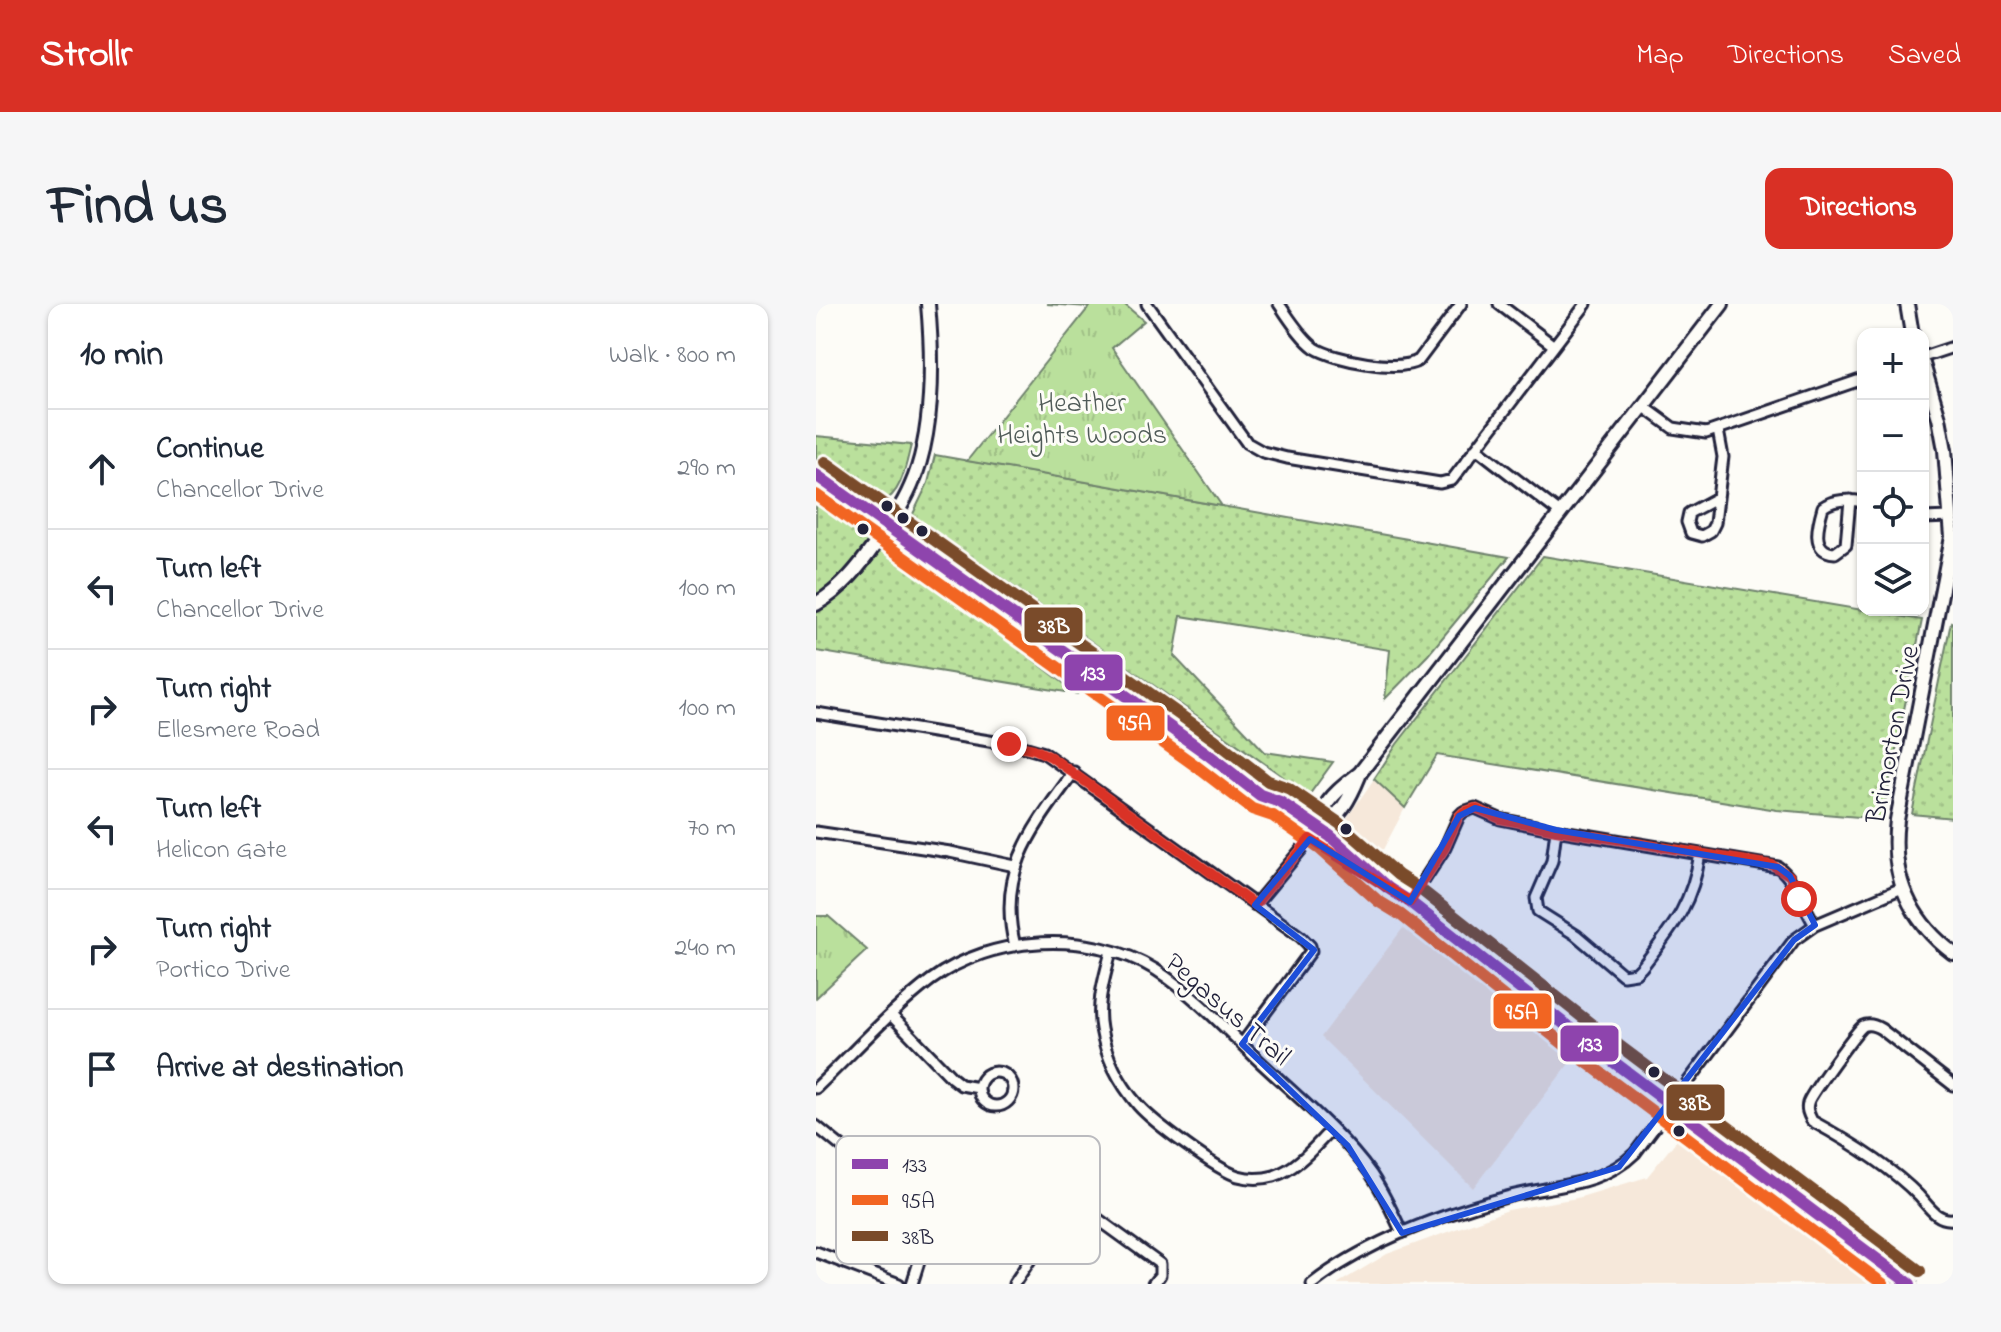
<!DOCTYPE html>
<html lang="en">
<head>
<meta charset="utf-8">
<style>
  :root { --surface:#fff; --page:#f6f6f7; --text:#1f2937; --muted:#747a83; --line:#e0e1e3; --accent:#d93025 }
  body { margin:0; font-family:"Indie Flower",sans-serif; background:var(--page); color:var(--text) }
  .controls { position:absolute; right:24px; top:24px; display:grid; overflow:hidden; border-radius:16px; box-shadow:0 2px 6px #0004 }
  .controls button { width:72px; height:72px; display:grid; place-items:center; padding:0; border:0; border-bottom:2px solid var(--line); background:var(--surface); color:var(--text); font:40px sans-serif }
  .stop { position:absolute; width:24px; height:24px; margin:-18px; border:6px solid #d93025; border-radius:50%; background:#fff }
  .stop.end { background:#d93025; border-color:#fff; box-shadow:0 2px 8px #0008 }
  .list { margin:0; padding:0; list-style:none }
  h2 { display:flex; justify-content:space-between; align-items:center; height:104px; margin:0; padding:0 32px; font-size:34px }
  h2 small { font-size:26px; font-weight:400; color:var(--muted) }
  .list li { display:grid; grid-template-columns:52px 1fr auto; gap:24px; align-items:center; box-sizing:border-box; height:120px; padding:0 32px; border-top:2px solid var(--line) }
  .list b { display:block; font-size:30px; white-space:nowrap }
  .list p { margin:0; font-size:26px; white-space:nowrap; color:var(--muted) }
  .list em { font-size:26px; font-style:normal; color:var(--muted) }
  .icon { flex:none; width:44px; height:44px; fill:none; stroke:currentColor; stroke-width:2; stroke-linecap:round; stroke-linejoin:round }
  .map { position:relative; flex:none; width:1137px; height:980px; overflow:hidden; border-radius:16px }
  header { display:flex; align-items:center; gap:48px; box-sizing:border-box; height:112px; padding:0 40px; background:var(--accent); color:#fff }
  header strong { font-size:38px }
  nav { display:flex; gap:44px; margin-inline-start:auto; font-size:28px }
  .intro { display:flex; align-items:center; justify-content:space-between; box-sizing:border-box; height:192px; padding:0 48px }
  h1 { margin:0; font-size:56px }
  .button { padding:20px 36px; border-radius:16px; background:var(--accent); color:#fff; font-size:28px; font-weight:700 }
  main { display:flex; gap:48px; padding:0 48px }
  aside { flex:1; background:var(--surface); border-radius:16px; box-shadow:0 2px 6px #0004 }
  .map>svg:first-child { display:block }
</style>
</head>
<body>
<header>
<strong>Strollr</strong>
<nav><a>Map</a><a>Directions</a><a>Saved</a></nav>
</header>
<div class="intro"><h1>Find us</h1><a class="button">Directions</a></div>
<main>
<aside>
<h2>10 min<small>Walk · 800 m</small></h2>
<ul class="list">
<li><svg class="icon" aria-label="ahead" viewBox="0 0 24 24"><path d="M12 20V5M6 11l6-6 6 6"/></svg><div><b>Continue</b><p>Chancellor Drive</p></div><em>290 m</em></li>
<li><svg class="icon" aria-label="left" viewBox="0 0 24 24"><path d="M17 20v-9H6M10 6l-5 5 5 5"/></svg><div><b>Turn left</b><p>Chancellor Drive</p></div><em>100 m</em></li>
<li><svg class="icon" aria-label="right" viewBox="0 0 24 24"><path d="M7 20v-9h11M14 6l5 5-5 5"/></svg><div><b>Turn right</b><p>Ellesmere Road</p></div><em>100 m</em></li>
<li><svg class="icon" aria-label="left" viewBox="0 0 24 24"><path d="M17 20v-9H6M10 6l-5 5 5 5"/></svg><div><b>Turn left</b><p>Helicon Gate</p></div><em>70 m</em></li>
<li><svg class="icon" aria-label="right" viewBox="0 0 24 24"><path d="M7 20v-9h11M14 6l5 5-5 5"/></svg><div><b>Turn right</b><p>Portico Drive</p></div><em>240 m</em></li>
<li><svg class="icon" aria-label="arrive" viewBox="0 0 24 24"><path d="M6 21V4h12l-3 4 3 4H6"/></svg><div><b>Arrive at destination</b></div></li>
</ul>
</aside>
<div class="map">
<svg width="1137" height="980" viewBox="0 0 1137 980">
  <defs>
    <pattern id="grass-dots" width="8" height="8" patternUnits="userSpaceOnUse" patternTransform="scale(2)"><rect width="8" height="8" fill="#bae09c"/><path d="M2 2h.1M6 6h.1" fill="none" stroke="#a0c087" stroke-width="1.8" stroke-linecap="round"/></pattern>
    <pattern id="park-tufts" width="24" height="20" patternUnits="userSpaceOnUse" patternTransform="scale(2)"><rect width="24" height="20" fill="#bae09c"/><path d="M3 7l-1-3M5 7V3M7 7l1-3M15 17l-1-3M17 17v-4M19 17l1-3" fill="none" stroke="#a0c087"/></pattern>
  </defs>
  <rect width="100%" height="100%" fill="#fdfcf7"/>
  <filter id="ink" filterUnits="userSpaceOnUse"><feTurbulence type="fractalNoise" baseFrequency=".0125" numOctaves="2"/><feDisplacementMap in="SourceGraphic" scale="16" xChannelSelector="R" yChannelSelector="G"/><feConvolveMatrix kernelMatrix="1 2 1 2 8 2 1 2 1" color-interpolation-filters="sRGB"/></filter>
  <g filter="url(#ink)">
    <path fill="#f6e8da" d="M558 475 589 504 562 555 524 524Z
      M587 624 759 752 657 884 505 733Z
      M864 832 1059 976 1056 980H521L571 950 692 906 761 894 831 873Z"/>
    <path fill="url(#grass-dots)" stroke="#6e816c" stroke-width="2" d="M0 132 95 141C90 160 86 190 66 198L56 196 0 155Z
      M119 151 693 253 612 351 569 395 574 346 365 312 358 352 449 448 517 458 493 491 99 213 97 210 112 179Z
      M0 191 262 390 0 347Z
      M727 252 1106 316 1066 515 961 506 621 451 589 504 558 475 581 440Z
      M1135 318 1137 319V514L1096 510Z"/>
    <path fill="url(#park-tufts)" stroke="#6e816c" stroke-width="2" d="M231 0H308L328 17 296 44 406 202 151 157 273 3Z
      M0 612H12L51 646 0 694Z"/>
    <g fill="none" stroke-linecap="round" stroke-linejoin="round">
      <defs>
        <path id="street" d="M331 0 431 139 447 148 471 154 624 179 636 176 770 0
          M463 0C473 14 485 34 499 44 518 56 584 69 603 56L645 0
          M683 0 738 42
          M1107 53 1137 43
          M827 102 857 124 890 129 1047 75
          M660 144 744 209
          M901 194 873 209 871 218 875 229 886 232 895 227 899 219 907 153 902 126
          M1034 196 1030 241 1019 249C994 248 1002 220 1007 203 1018 195 1034 195 1047 198
          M1107 214 1134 213
          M0 409 204 442 228 449 485 633 494 642 495 647 426 740
          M740 526 736 557 720 594 722 607 760 631 807 671 820 669 826 663C857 623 876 601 884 550
          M0 528 134 548 199 562
          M594 598 629 544 643 512 647 508 659 504 684 515 740 526 962 563C978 574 987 602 999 621
          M439 601 494 535
          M199 642C180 568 217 524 258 468
          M295 647C289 673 280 698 285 725 290 753 304 780 322 801 337 818 401 866 422 872 433 875 447 875 458 872 482 864 498 843 515 826
          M75 711 136 774 145 781 163 784
          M163 785a17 17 0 1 1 34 0a17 17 0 1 1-34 0Z
          M1137 781 1065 725C1060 722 1053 719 1047 722 1041 726 993 792 992 799 990 806 993 811 996 817 1031 836 1075 863 1103 892 1113 903 1121 917 1137 915
          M0 784C38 748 73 708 115 676 176 631 274 625 340 666 377 690 408 723 440 754 477 789 526 829 555 870 567 888 577 909 586 929
          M0 822 27 844 111 877 122 885V897L96 980
          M0 948 83 980
          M198 980 249 903 262 898 269 901 275 910 344 960V971L337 980
          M496 980C550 938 621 912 687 894 731 881 784 884 819 849L978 636 999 621 1086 584"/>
        <path id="secondary" d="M1091 0 1096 30
          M1107 60 1123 114 1129 146 1136 233 1081 516C1074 571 1093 616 1137 649
          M0 171 390 449 444 491 481 526 594 598 779 744 1094 980
          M0 300C26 285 43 263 60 239 73 221 86 203 95 182 118 131 117 55 112 0
          M447 492C484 505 523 539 552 566
          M502 524C524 514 534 494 543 472
          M494 535C503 523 500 516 507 506 516 490 530 480 544 469L906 0"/>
      </defs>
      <use href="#street" stroke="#22223b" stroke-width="15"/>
      <use href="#secondary" stroke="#22223b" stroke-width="18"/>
      <use href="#street" stroke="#fdfcf7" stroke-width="9"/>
      <use href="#secondary" stroke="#fdfcf7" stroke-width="12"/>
      <defs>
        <path id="bus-1" d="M0 171 390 449 444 491 464 498 514 532 572 584 594 598 779 744 1094 980"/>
        <path id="bus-2" d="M0 191 380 462 436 505 457 512 504 545 562 597 585 611 769 757 1067 980"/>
        <path id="bus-3" d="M9 158 399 436 452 477 472 484 523 519 582 571 604 585 789 731 1104 967"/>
      </defs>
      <use href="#bus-1" stroke="#fdfcf7" stroke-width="18"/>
      <use href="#bus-2" stroke="#fdfcf7" stroke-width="18"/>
      <use href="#bus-3" stroke="#fdfcf7" stroke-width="18"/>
      <use href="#bus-1" stroke="#8e44ad" stroke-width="12"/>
      <use href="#bus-2" stroke="#f26522" stroke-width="12"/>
      <use href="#bus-3" stroke="#7a4b2a" stroke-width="12"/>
    </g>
  </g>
  <g fill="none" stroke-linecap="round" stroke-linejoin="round" filter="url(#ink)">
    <path stroke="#d93025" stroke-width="10" d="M193 440 218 445 235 453 439 601 494 535 594 598 629 544 643 512 647 508 659 504 684 515 740 526 956 561 974 572 983 595"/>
  </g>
  <path fill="#1d4ed8" fill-opacity="0.2" stroke="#1d4ed8" stroke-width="6" stroke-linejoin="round" d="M659 504 740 526 962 563 974 572 999 621 978 636 803 863 586 929 532 842 426 740 498 646 439 601 494 535 594 598 643 512Z"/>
  <g fill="#22223b" stroke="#fdfcf7" stroke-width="3">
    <circle cx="71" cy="202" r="7"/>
    <circle cx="87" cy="214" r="7"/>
    <circle cx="47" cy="225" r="7"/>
    <circle cx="106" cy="227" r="7"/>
    <circle cx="530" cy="525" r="7"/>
    <circle cx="838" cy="768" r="7"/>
    <circle cx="863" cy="827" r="7"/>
  </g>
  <g text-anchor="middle" stroke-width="6" stroke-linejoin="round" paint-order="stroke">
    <g font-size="28" fill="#505b58" stroke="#fdfcf7">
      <text x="266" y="107">Heather<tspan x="266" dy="32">Heights Woods</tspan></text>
    </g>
    <g font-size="28" fill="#22223b" stroke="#fdfcf7">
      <text transform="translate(1075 430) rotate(-79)" y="10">Brimorton Drive</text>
      <text transform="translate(413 704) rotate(41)" y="10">Pegasus Trail</text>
    </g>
  </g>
  <rect x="20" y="832" width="264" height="128" rx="12" fill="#fdfcf7" stroke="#bbbbbf" stroke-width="2"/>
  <rect x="36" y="855" width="36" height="10" fill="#8e44ad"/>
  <rect x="36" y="891" width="36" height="10" fill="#f26522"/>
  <rect x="36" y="927" width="36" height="10" fill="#7a4b2a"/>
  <g font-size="22" fill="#22223b">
    <text x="86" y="868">133</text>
    <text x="86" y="904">95A</text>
    <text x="86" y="940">38B</text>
  </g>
  <g stroke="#fdfcf7" stroke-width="3">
    <rect x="207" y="302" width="61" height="38" rx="8" fill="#7a4b2a"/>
    <rect x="247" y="349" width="61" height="39" rx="8" fill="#8e44ad"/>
    <rect x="289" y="400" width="61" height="38" rx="8" fill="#f26522"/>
    <rect x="676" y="688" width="61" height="38" rx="8" fill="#f26522"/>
    <rect x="743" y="720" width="61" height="39" rx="8" fill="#8e44ad"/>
    <rect x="849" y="779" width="61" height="39" rx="8" fill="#7a4b2a"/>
  </g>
  <g font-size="22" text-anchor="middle" font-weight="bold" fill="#fff">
    <text x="238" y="329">38B</text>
    <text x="277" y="376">133</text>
    <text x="319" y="426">95A</text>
    <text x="706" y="715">95A</text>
    <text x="774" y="747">133</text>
    <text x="879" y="806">38B</text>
  </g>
</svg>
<div class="controls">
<button>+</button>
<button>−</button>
<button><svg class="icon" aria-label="locate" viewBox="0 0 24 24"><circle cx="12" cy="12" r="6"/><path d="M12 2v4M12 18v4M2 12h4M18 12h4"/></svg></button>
<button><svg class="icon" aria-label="layers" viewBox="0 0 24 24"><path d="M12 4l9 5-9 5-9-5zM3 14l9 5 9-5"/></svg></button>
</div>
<div class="stop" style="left:983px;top:595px"></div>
<div class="stop end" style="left:193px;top:440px"></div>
</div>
</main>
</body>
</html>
